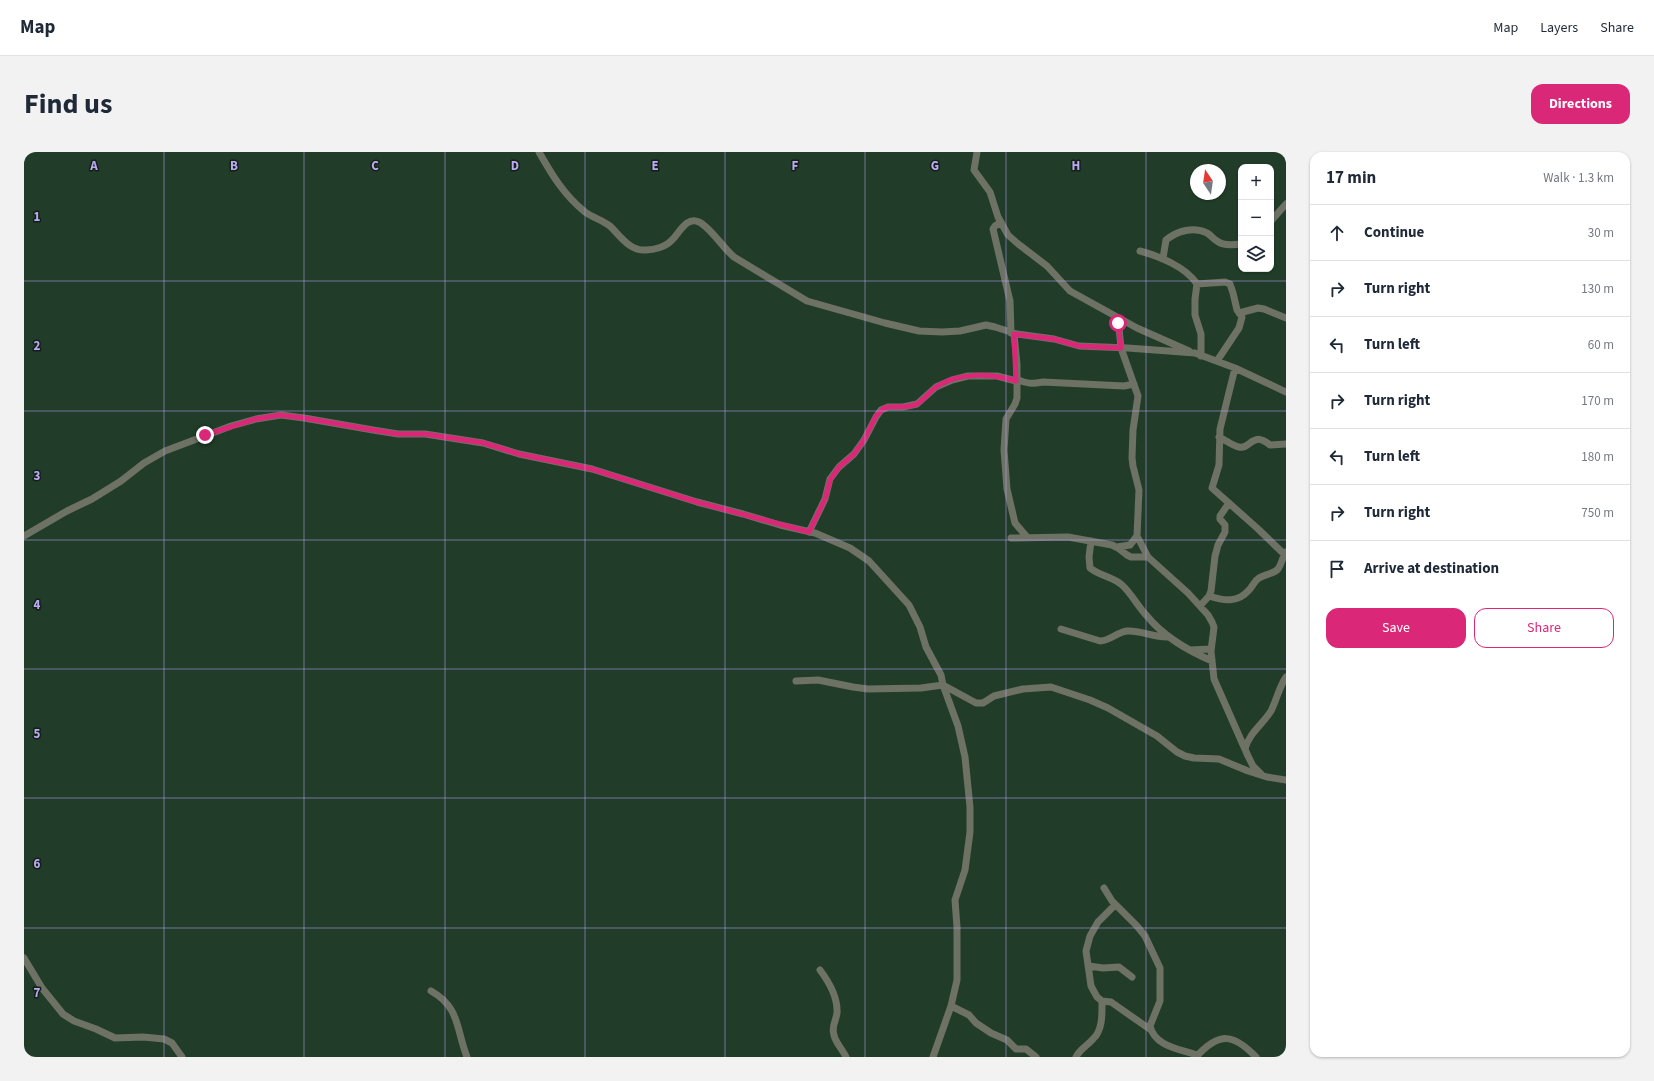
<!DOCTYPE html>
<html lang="en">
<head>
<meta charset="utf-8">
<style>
  :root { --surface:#fff; --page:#f2f2f3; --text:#1f2937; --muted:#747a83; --line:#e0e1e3; --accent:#db2777 }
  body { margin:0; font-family:"Source Sans 3",sans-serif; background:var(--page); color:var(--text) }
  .controls { position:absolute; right:12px; top:12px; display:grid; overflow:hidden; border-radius:8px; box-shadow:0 1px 3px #0004 }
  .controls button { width:36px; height:36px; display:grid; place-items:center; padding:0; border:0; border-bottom:1px solid var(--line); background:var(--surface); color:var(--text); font:20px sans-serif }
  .compass { position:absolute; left:1166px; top:12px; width:36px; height:36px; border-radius:50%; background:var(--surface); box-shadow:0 1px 3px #0004; rotate:347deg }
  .stop { position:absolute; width:12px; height:12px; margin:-9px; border:3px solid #db2777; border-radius:50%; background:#fff }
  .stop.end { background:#db2777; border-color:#fff; box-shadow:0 1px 4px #0008 }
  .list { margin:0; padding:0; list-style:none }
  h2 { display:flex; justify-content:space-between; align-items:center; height:52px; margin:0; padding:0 16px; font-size:17px }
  h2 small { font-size:13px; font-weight:400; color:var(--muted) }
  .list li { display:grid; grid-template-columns:26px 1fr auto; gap:12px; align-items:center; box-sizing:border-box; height:56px; padding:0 16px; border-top:1px solid var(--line) }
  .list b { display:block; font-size:15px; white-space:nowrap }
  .list em { font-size:13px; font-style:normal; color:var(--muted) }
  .actions { display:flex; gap:8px; padding:12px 16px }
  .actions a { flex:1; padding:9px 0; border:1px solid var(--accent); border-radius:12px; text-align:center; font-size:14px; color:var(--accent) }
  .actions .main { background:var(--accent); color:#fff }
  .icon { flex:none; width:22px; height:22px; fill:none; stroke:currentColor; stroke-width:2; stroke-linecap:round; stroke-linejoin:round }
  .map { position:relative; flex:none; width:1262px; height:905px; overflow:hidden; border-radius:12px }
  header { display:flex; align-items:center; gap:24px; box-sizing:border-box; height:56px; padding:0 20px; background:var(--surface); border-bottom:1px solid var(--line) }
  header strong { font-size:19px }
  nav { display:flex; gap:22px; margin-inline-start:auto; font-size:14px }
  .intro { display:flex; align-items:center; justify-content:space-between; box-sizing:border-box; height:96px; padding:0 24px }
  h1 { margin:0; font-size:28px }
  .button { padding:10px 18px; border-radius:12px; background:var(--accent); color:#fff; font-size:14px; font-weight:700 }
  main { display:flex; gap:24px; padding:0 24px }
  aside { flex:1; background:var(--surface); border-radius:12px; box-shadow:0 1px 3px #0004 }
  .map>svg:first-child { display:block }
</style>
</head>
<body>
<header>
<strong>Map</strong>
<nav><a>Map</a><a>Layers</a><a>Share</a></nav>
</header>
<div class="intro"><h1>Find us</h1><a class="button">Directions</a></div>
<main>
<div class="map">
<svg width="1262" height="905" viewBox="0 0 1262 905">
  <rect width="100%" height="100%" fill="#213c29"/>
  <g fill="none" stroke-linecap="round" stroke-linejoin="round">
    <path stroke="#6d7264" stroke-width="7" d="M515 0C528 23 540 43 561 60 569 66 581 69 587 75 597 85 606 99 622 98 630 98 641 95 647 89 655 82 662 64 675 70 686 75 699 96 710 105L783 149 861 171 895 179 918 180 936 179 962 173 971 175 993 182 1030 187 1055 194 1104 196 1171 201 1211 216 1262 240
      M953 0 950 18 966 40 974 65 984 83 993 91 1023 114 1046 139 1113 176 1165 199
      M1247 69 1262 52
      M977 70 971 74 969 77 986 149 987 181
      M1116 99C1135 104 1162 115 1173 132L1171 147V163L1177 182V204
      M1139 106 1142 88C1153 79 1170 74 1183 81 1187 83 1189 87 1193 89 1199 94 1210 93 1217 92
      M1173 132 1201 130 1206 132 1209 141 1213 158 1218 165 1215 176 1193 209
      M1215 161 1234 156 1240 157 1262 166
      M1094 166 1097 196 1114 244 1109 278 1108 306 1109 314 1115 338 1113 384 1124 405 1164 441 1184 463 1188 470 1190 475 1187 499 1190 527 1224 604 1229 614 1237 622
      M990 182 993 212V246L991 252 982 267 980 298 983 337 991 371 1003 385
      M1211 216 1196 277 1195 313 1188 336 1233 376 1260 402
      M992 227C1003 232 1008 232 1019 230L1100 234 1110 232
      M1195 285C1201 288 1209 294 1215 295 1227 298 1227 278 1246 293L1262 292
      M785 380 801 347 806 327 815 315 830 302 840 288 852 265 857 258 864 255H879L893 252 912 235 928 228 944 224H973L992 229
      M0 384 43 359 68 347 97 329 120 311 141 299 207 274 232 267 257 263 280 266 349 278 374 282H401L459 291 495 302 568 317 673 350 719 362 756 373 791 381 826 396 845 409 885 453 896 475 902 495 917 523 919 533 934 574 941 605 946 655V680L941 718 931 748 933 775V828L927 854 909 905
      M987 386 1044 385 1088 393 1094 396 1103 403 1107 405H1124
      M1067 389 1065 405 1066 416C1076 424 1089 425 1098 433 1108 442 1114 455 1123 464 1140 485 1163 498 1188 509
      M1093 395 1106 393 1113 384
      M1185 444C1200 449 1214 451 1225 438 1229 434 1230 429 1235 426 1241 422 1250 422 1254 417 1258 412 1258 405 1262 400
      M1176 454 1185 444 1187 439 1191 404 1194 393 1201 380V373L1196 367V364L1205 351
      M1037 477 1076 489C1086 489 1093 480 1103 479 1117 478 1130 486 1145 485
      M1166 498 1187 497
      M772 529 794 528 829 535 844 537 897 536 919 533 952 551H959L970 544 999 537 1027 535 1066 548 1084 556 1133 584 1153 600 1161 604 1170 606 1195 607 1224 619 1243 625 1262 628
      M1221 597C1225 581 1239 572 1247 559 1253 547 1255 535 1262 525
      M1080 736 1088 749 1113 774 1121 784 1136 816V849L1126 874C1131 895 1156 897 1173 903
      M1091 753 1074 770 1066 784 1062 799 1067 834 1073 845 1078 849 1087 850 1127 878
      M0 806 18 836 39 862 50 869 72 877 91 886 119 885 140 887 148 891 158 905
      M1065 814 1079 816 1095 815 1108 825
      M796 818C805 830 814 845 813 861 812 869 807 875 810 883 811 890 819 898 822 905
      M407 839C436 855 432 877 443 905
      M927 854 945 863 952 871 967 881 983 888 992 897H1002L1012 905
      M1052 905C1056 897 1063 894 1069 887 1079 878 1078 861 1078 849
      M1172 905C1195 880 1209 881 1232 905"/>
  </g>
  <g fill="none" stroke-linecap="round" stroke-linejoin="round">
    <path stroke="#db2777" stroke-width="5" d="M181 283 232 267 256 263 280 266 349 278 374 282H401L460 291 495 302 568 317 673 350 785 380 801 347 806 328 815 315 830 302 840 288 852 264 860 256C871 253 883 257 893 252 900 248 905 240 912 235 935 220 967 221 992 229L990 182 1030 187 1055 194 1097 196 1094 171"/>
  </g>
  <path fill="none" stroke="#bca9f5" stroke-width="1" stroke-opacity="0.55" d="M140 0V905M280 0V905M421 0V905M561 0V905M701 0V905M841 0V905M982 0V905M1122 0V905M0 129H1262M0 259H1262M0 388H1262M0 517H1262M0 646H1262M0 776H1262"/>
  <g font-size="13" text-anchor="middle" font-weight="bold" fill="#bca9f5" stroke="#142017" stroke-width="3" stroke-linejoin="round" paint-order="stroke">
    <text x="70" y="18">A</text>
    <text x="210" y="18">B</text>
    <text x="351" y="18">C</text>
    <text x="491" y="18">D</text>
    <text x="631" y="18">E</text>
    <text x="771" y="18">F</text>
    <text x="911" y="18">G</text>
    <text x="1052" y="18">H</text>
    <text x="13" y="69">1</text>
    <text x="13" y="198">2</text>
    <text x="13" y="328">3</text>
    <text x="13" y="457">4</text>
    <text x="13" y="586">5</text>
    <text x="13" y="716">6</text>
    <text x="13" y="845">7</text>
  </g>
</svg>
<div class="controls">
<button>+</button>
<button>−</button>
<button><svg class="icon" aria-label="layers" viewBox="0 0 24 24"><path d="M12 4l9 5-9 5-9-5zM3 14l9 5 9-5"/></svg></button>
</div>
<svg class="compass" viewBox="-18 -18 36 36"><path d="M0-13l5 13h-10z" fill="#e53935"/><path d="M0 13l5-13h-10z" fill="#747a83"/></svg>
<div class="stop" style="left:1094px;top:171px"></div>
<div class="stop end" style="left:181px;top:283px"></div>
</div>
<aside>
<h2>17 min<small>Walk · 1.3 km</small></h2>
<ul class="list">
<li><svg class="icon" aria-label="ahead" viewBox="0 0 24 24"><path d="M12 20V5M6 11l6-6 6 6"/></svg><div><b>Continue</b></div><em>30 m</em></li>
<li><svg class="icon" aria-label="right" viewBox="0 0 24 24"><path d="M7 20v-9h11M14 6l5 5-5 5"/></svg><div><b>Turn right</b></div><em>130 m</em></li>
<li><svg class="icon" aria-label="left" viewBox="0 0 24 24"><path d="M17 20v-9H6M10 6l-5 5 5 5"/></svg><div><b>Turn left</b></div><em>60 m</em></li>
<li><svg class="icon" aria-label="right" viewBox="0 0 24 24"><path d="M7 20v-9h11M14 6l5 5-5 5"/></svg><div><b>Turn right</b></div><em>170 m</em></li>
<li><svg class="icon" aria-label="left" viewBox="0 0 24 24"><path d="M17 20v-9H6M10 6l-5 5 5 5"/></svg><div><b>Turn left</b></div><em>180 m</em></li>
<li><svg class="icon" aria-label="right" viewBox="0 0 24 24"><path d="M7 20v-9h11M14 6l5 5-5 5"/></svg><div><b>Turn right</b></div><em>750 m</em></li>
<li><svg class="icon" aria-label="arrive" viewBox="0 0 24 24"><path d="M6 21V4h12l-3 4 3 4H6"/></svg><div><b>Arrive at destination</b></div></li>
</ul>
<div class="actions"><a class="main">Save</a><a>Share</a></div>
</aside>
</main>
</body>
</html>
